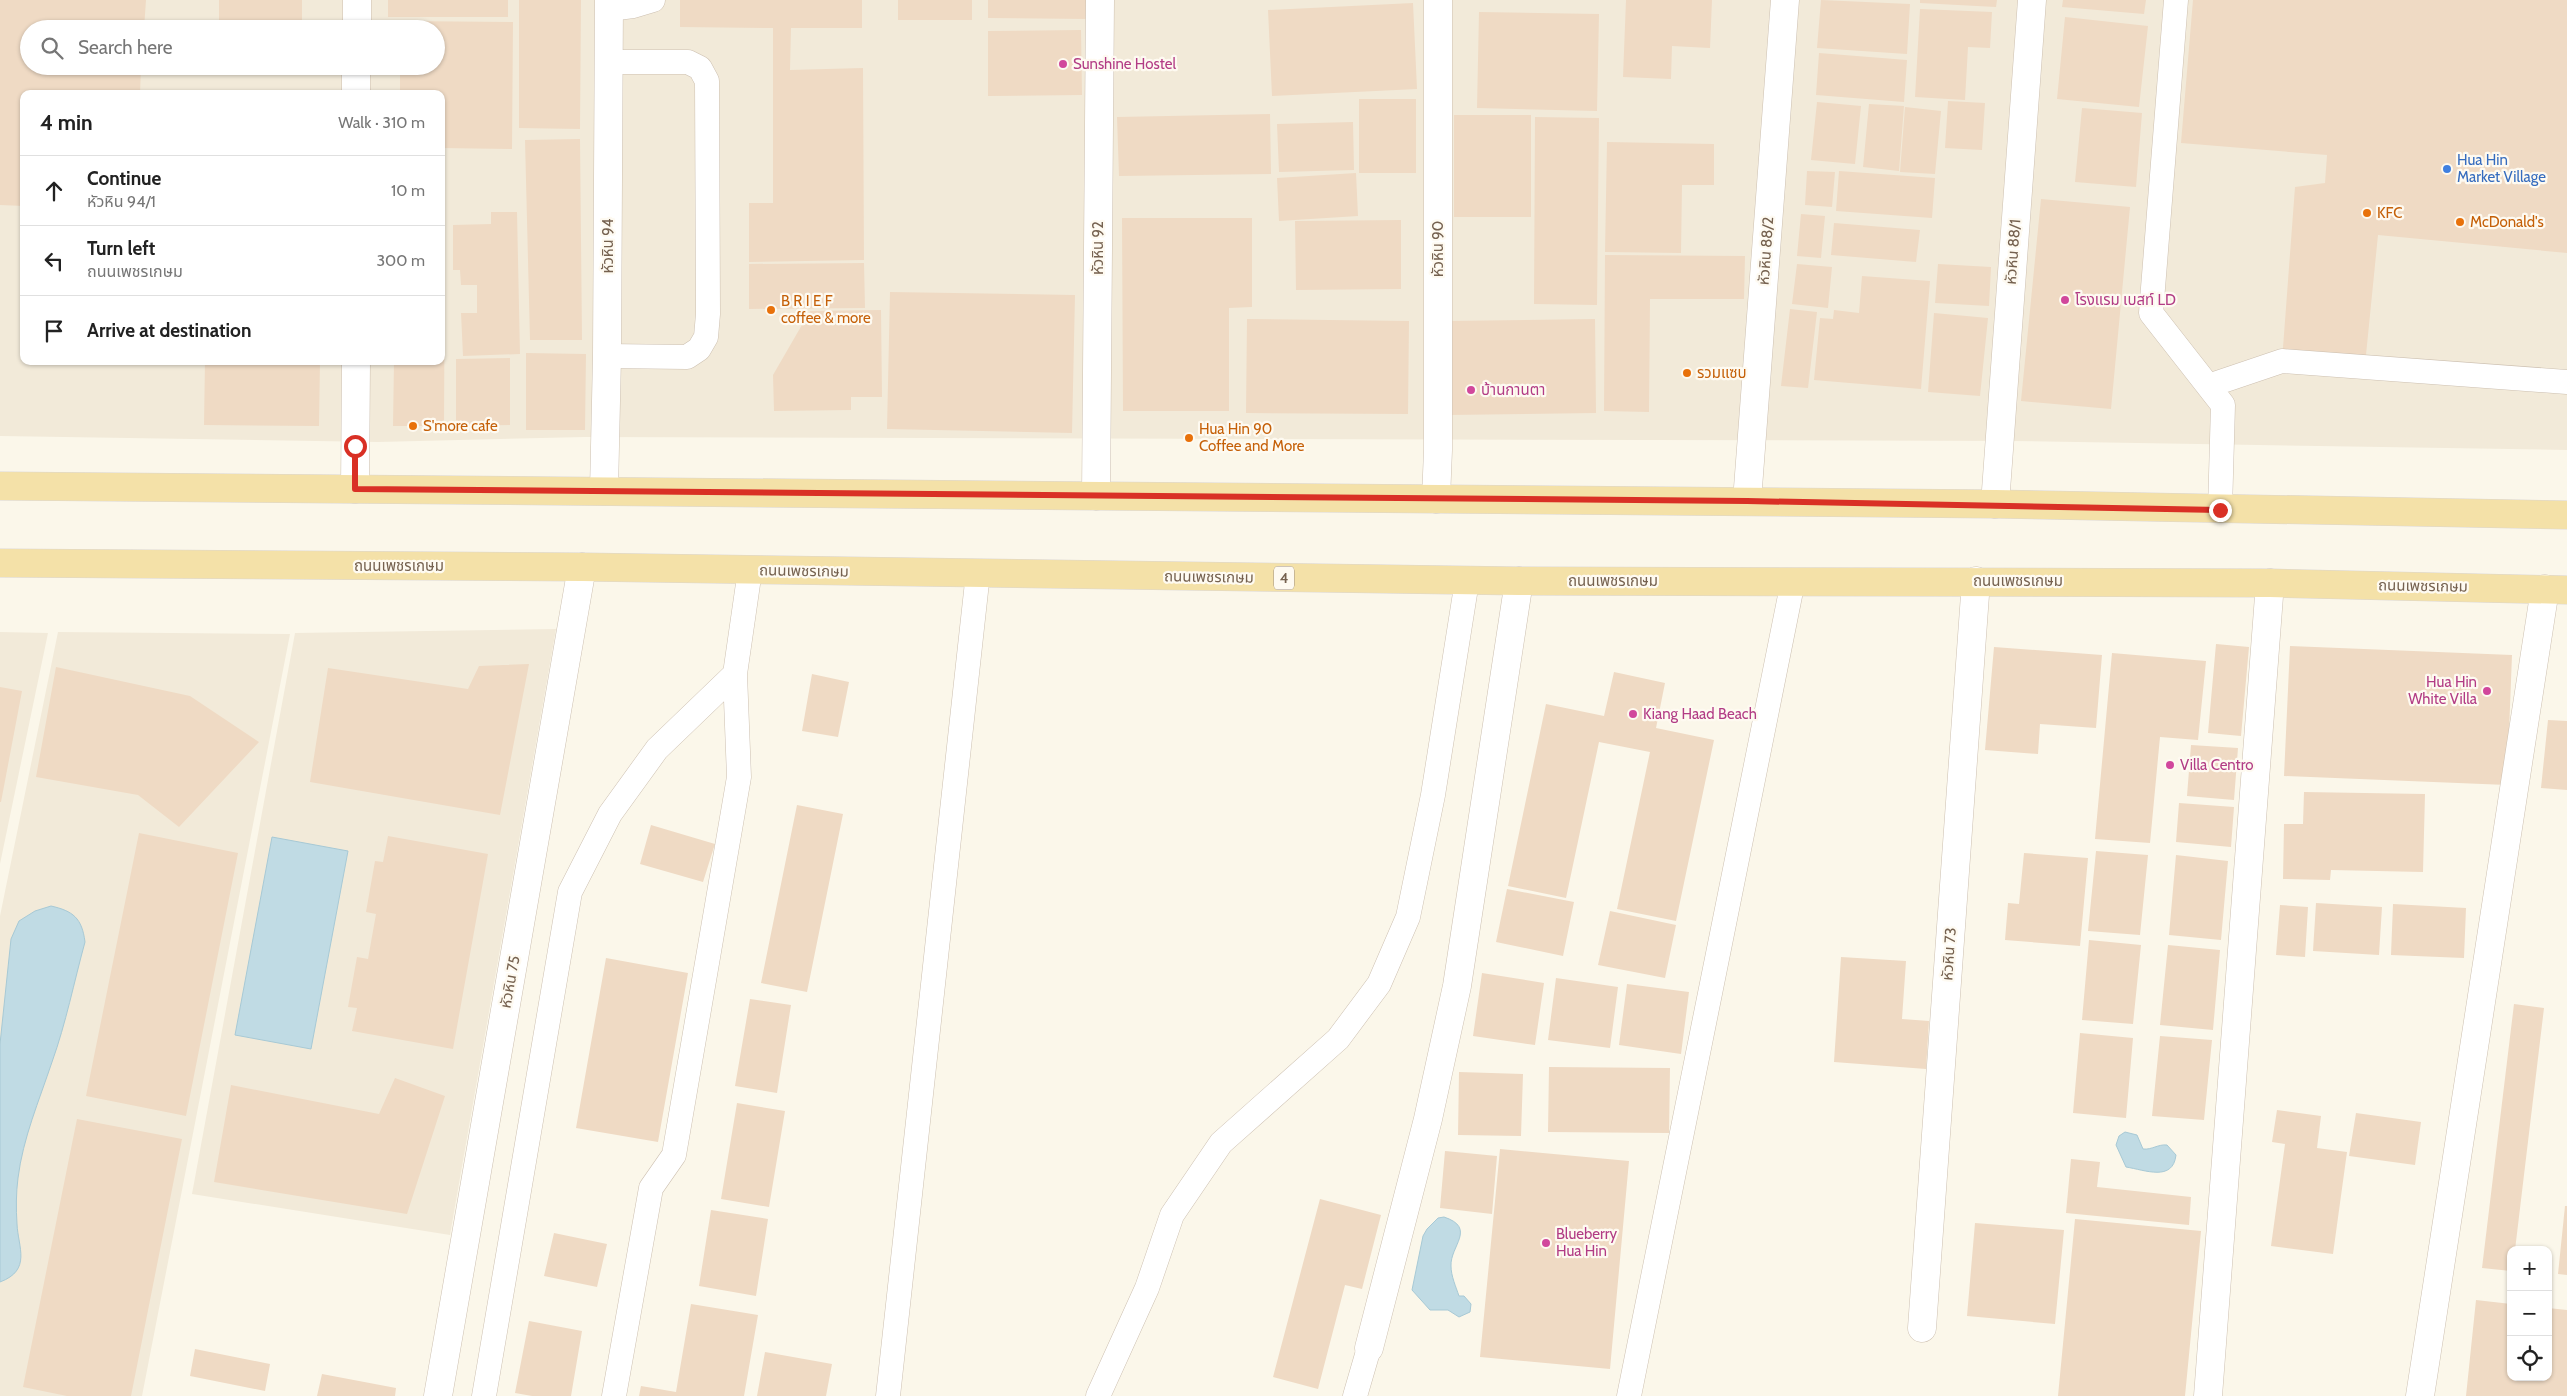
<!DOCTYPE html>
<html lang="en">
<head>
<meta charset="utf-8">
<style>
  :root { --surface:#fff; --page:#f2f2f2; --text:#222; --muted:#767676; --line:#e0e0e0 }
  body { margin:0; font-family:Cabin,"Noto Sans Thai",sans-serif; background:var(--page); color:var(--text) }
  .controls { position:absolute; right:15px; bottom:15px; display:grid; overflow:hidden; border-radius:10px; box-shadow:0 1px 4px #0004 }
  .controls button { width:45px; height:45px; display:grid; place-items:center; padding:0; border:0; border-bottom:1px solid var(--line); background:var(--surface); color:var(--text); font:25px sans-serif }
  .stop { position:absolute; width:15px; height:15px; margin:-11px; border:4px solid #d93025; border-radius:50%; background:#fff }
  .stop.end { background:#d93025; border-color:#fff; box-shadow:0 1px 5px #0008 }
  .list { margin:0; padding:0; list-style:none }
  h2 { display:flex; justify-content:space-between; align-items:center; height:65px; margin:0; padding:0 20px; font-size:21px }
  h2 small { font-size:16px; font-weight:400; color:var(--muted) }
  .list li { display:grid; grid-template-columns:32px 1fr auto; gap:15px; align-items:center; box-sizing:border-box; height:70px; padding:0 20px; border-top:1px solid var(--line) }
  .list b { display:block; font-size:19px; white-space:nowrap }
  .list p { margin:0; font-size:16px; white-space:nowrap; color:var(--muted) }
  .list em { font-size:16px; font-style:normal; color:var(--muted) }
  .icon { flex:none; width:28px; height:28px; fill:none; stroke:currentColor; stroke-width:2; stroke-linecap:round; stroke-linejoin:round }
  .map { position:relative; flex:none; width:2567px; height:1396px; overflow:hidden }
  .search { position:absolute; background:var(--surface); box-shadow:0 1px 4px #0004; left:20px; top:20px; width:425px; height:55px; display:flex; align-items:center; gap:12px; box-sizing:border-box; padding:0 18px; border-radius:28px; color:var(--muted); font-size:19px }
  .panel { position:absolute; background:var(--surface); box-shadow:0 1px 4px #0004; left:20px; top:90px; width:425px; height:275px; border-radius:10px }
  .map>svg:first-child { display:block }
</style>
</head>
<body>
<div class="map">
<svg width="2567" height="1396" viewBox="0 0 2567 1396">
  <rect width="100%" height="100%" fill="#fbf7ea"/>
  <path fill="#f2ead9" fill-rule="evenodd" d="M0 0H2567V450L2012 441 585 437 378 442 0 436ZM29 29H436V66H29ZM24 94H441V361H24Z
    M556 629 450 1235 192 1194 295 633Z
    M0 632 48 633 0 864Z
    M58 632 290 634 142 1396H0V916Z"/>
  <path fill="#c0dbe4" stroke="#a7c9d5" d="M272 837 348 851 311 1049 235 1035Z
    M51 906C73 911 82 918 85 942 74 982 66 1023 52 1062 39 1101 23 1138 18 1178 16 1193 16 1209 17 1224 18 1247 32 1270 0 1282V1044L11 939 19 921 35 911Z
    M2125 1132 2137 1135 2143 1149C2152 1150 2158 1144 2167 1145L2176 1155C2173 1182 2145 1170 2126 1167L2116 1145 2119 1136Z
    M1444 1217C1477 1228 1450 1246 1451 1266 1451 1276 1456 1287 1459 1296H1464L1471 1304 1470 1312 1459 1317 1448 1310H1430L1412 1290 1423 1236 1427 1229 1438 1218Z"/>
  <path fill="#efdac4" d="M0 0H146L144 29H29V66H141L140 94H24V206L0 205Z
    M219 0H302V29H219Z
    M388 0H508V17H388Z
    M519 0H581L580 129 519 128Z
    M680 0H862V28H791L790 70 863 68 864 260 749 262V203H773V28L680 27Z
    M898 0H972V20H898Z
    M988 0H1088V19L988 18Z
    M1626 0H1712L1710 48 1672 46 1671 79 1623 77Z
    M1821 0 1910 4 1907 54 1817 48Z
    M1920 0H1997L1996 7 1920 3Z
    M2063 0H2146L2144 14 2062 7Z
    M2193 0H2567V253L2378 235 2365 365 2282 361 2295 187 2325 183 2327 155 2181 143Z
    M1413 3 1417 89 1272 96 1268 10Z
    M1920 9 1992 12 1990 48 1968 47 1965 100 1915 97Z
    M1479 12 1599 14 1597 111 1477 108Z
    M2065 17 2148 26 2139 107 2057 99Z
    M401 21 513 22 512 149 441 148V94H400V66H436V29H400Z
    M1081 30 1082 95 988 96V31Z
    M1819 53 1907 60 1904 102 1816 95Z
    M1359 99H1416V173H1359Z
    M1948 101 1985 103 1982 150 1945 148Z
    M1817 102 1861 106 1855 164 1811 160Z
    M1869 104 1904 106 1899 171 1863 167Z
    M1905 107 1941 111 1935 174 1900 172Z
    M2082 108 2142 113 2136 187 2075 182Z
    M1270 114 1271 174 1119 176 1117 117Z
    M1454 115H1531V217H1454Z
    M1535 117 1599 118 1597 305 1534 304Z
    M1353 122 1354 170 1279 172 1277 124Z
    M580 139 582 340H530L525 140Z
    M1607 142 1714 144V185H1682L1681 253 1605 252Z
    M1807 171 1835 172 1832 207 1805 205Z
    M1839 171 1935 178 1932 218 1836 211Z
    M1356 173 1358 216 1279 221 1277 178Z
    M2041 199 2130 207 2111 409 2021 401Z
    M491 212H517L520 354 463 356 461 313H477V285H461L460 270H453V225L491 224Z
    M1801 214 1825 216 1821 258 1797 256Z
    M1122 218H1252V307L1229 308V411H1123Z
    M1401 220V289L1296 290 1295 221Z
    M1834 223 1920 230 1916 262 1831 255Z
    M441 229H445L444 426H393L394 361H441Z
    M1605 255 1745 256 1744 299H1650L1649 412 1604 411Z
    M864 263 865 308 749 309V264Z
    M1797 264 1832 267 1828 308 1792 304Z
    M1938 264 1991 267 1989 306 1935 303Z
    M1862 276 1930 281 1921 389 1814 380 1820 318 1833 319 1834 310 1859 313Z
    M890 292 1075 295 1072 433 887 429Z
    M1790 309 1817 312 1808 388 1781 386Z
    M881 310 882 397H851V410L774 411 773 375 810 311Z
    M1934 313 1988 318 1980 396 1928 392Z
    M1247 319 1409 321 1408 414 1246 413Z
    M1595 319 1596 413 1448 415 1447 321Z
    M526 353 586 354 585 430H526Z
    M510 358V425L456 426V359Z
    M205 361H320L319 426 204 425Z
    M2216 644 2249 647 2241 736 2208 733Z
    M2290 646 2512 655 2507 785 2284 776Z
    M1994 647 2102 655 2096 728 2040 724 2038 754 1985 750Z
    M2112 653 2206 661 2198 740 2160 737 2150 843 2095 839Z
    M529 664 500 815 310 782 328 668 468 689 479 666Z
    M56 667 190 696 259 742 179 827 138 795 36 777Z
    M1614 672 1665 683 1656 728 1714 740 1676 921 1617 909 1650 752 1599 742 1566 898 1508 886 1546 704 1604 716Z
    M812 674 849 682 838 737 802 731Z
    M0 687 22 691 1 802H0Z
    M2548 720 2567 721V790L2541 788Z
    M2191 745 2238 748 2234 800 2187 796Z
    M2304 792 2425 794 2423 872 2331 870 2330 880 2283 879 2284 824H2303Z
    M2179 803 2234 807 2231 847 2176 842Z
    M797 805 843 814 807 992 761 983Z
    M651 825 715 844 703 882 640 864Z
    M139 833 238 853 186 1116 86 1096Z
    M388 836 488 854 453 1049 352 1031 357 1008 348 1007 357 957 368 959 376 914 366 912 375 861 383 862Z
    M2096 851 2148 855 2140 935 2088 931Z
    M2024 853 2088 858 2080 946 2005 940 2008 903 2019 904Z
    M2176 855 2228 861 2221 940 2169 935Z
    M1507 889 1574 902 1563 956 1496 942Z
    M2316 903 2382 907 2379 955 2313 951Z
    M2393 904 2466 908 2464 958 2391 955Z
    M2280 905 2308 907 2305 957 2276 955Z
    M1610 911 1676 925 1665 978 1598 965Z
    M2089 940 2141 945 2133 1024 2082 1020Z
    M2168 945 2220 950 2213 1030 2160 1025Z
    M1841 957 1906 961 1902 1019 1929 1021 1926 1069 1834 1062Z
    M606 958 688 973 658 1142 576 1128Z
    M1482 973 1544 983 1535 1045 1473 1036Z
    M1556 978 1618 987 1610 1048 1548 1040Z
    M1627 984 1689 992 1681 1054 1619 1045Z
    M750 999 791 1005 777 1093 735 1086Z
    M2514 1004 2544 1008 2515 1250H2511V1271L2482 1268Z
    M2080 1033 2133 1038 2126 1118 2073 1113Z
    M2160 1036 2212 1040 2204 1120 2152 1116Z
    M1549 1067 1670 1068 1669 1133 1548 1132Z
    M1459 1072 1523 1074 1521 1136 1458 1135Z
    M395 1078 445 1096 407 1214 214 1182 231 1085 379 1114Z
    M737 1103 785 1111 769 1207 721 1199Z
    M2277 1110 2321 1116 2317 1148 2347 1152 2333 1254 2271 1246 2285 1144 2272 1142Z
    M2356 1113 2421 1122 2415 1165 2349 1156Z
    M77 1119 182 1139 131 1396H67L23 1387Z
    M1500 1149 1629 1161 1610 1369 1480 1357Z
    M1445 1151 1497 1156 1492 1214 1440 1208Z
    M2071 1159 2100 1162 2097 1187 2191 1197 2189 1225 2066 1213Z
    M1320 1199 1381 1215 1362 1289 1345 1285 1318 1389 1273 1377Z
    M2565 1206H2567V1275L2558 1274Z
    M711 1210 768 1219 756 1296 699 1286Z
    M2075 1219 2201 1231 2185 1396H2058Z
    M1975 1223 2064 1230 2055 1324 1967 1316Z
    M554 1233 607 1244 597 1287 544 1276Z
    M2476 1300 2511 1304V1377H2548V1308L2567 1310V1396H2466Z
    M691 1304 758 1315 744 1396H639L641 1386 676 1392Z
    M529 1321 582 1331 571 1396H532L515 1393Z
    M195 1349 270 1364 265 1391 190 1376Z
    M765 1352 832 1364 826 1396H757Z
    M322 1374 396 1388 395 1396H317Z"/>
  <g fill="none" stroke-linecap="round" stroke-linejoin="round">
    <defs>
      <path id="service" d="M2176 0 2151 313 2223 405 2220 510
        M609 9 633 6 653 0
        M607 356 687 357 699 349 706 337 708 314 707 81 700 68 688 62H608
        M2208 386 2282 361 2567 382
        M484 1396 570 892 610 814 657 749 735 674
        M614 1396 651 1188 674 1155 739 777 735 674 750 570
        M888 1396 978 573
        M1098 1396 1147 1288 1172 1215 1221 1143 1338 1039 1379 984 1408 917 1433 795 1467 581
        M1355 1396 1369 1348
        M1629 1396 1793 581"/>
      <path id="minor" d="M357 29V0
        M356 94V66
        M355 489 356 361
        M1096 496 1100 0
        M1436 499 1438 450V0
        M1747 501 1785 0
        M1995 504 2032 0
        M1922 1328 1976 581
        M1369 1348 1428 1119 1457 986 1519 581
        M438 1396 582 567
        M2208 1396 2270 583
        M2420 1396 2545 589"/>
      <path id="tertiary" d="M604 491 607 356 609 0"/>
      <path id="primary" d="M0 486 1995 504 2567 515
        M0 563 582 567 1519 581 2270 583 2567 590"/>
    </defs>
    <use href="#service" stroke="#cdc0b1" stroke-width="25"/>
    <use href="#minor" stroke="#cdc0b1" stroke-width="29"/>
    <use href="#tertiary" stroke="#cdc0b1" stroke-width="29"/>
    <use href="#primary" stroke="#dbd6d1" stroke-width="29"/>
    <use href="#service" stroke="#fff" stroke-width="24"/>
    <use href="#minor" stroke="#fff" stroke-width="28"/>
    <use href="#tertiary" stroke="#fff" stroke-width="28"/>
    <use href="#primary" stroke="#f4e1a8" stroke-width="28"/>
  </g>
  <g fill="none" stroke-linecap="round" stroke-linejoin="round">
    <path stroke="#d93025" stroke-width="6" d="M355 446V489L1747 501 2220 510"/>
  </g>
  <g fill="#d1479c" stroke="#fefaf1" stroke-width="2">
    <circle cx="1063" cy="64" r="5"/>
    <circle cx="2065" cy="300" r="5"/>
    <circle cx="1471" cy="390" r="5"/>
    <circle cx="2487" cy="691" r="5"/>
    <circle cx="1633" cy="714" r="5"/>
    <circle cx="2170" cy="765" r="5"/>
    <circle cx="1546" cy="1243" r="5"/>
  </g>
  <circle fill="#3f7fe0" stroke="#fefaf1" stroke-width="2" cx="2447" cy="169" r="5"/>
  <g fill="#e8710a" stroke="#fefaf1" stroke-width="2">
    <circle cx="2367" cy="213" r="5"/>
    <circle cx="2460" cy="222" r="5"/>
    <circle cx="771" cy="310" r="5"/>
    <circle cx="1687" cy="373" r="5"/>
    <circle cx="413" cy="426" r="5"/>
    <circle cx="1189" cy="438" r="5"/>
  </g>
  <g text-anchor="middle" stroke-width="4.5" stroke-linejoin="round" paint-order="stroke">
    <rect fill="#fefaf1" stroke="#9e8f80" stroke-width="1" x="1274" y="566.5" width="20" height="23" rx="4"/>
    <g font-size="14" font-weight="bold" fill="#75614f">
      <text x="1284" y="583">4</text>
    </g>
    <g font-size="15" fill="#b23c85" stroke="#fefaf1" text-anchor="start">
      <text x="1073" y="69">Sunshine Hostel</text>
      <text x="2075" y="305">โรงแรม เบสท์ LD</text>
      <text x="1481" y="395">บ้านกานตา</text>
      <text x="2477" y="687" text-anchor="end">Hua Hin<tspan x="2477" dy="17">White Villa</tspan></text>
      <text x="1643" y="719">Kiang Haad Beach</text>
      <text x="2180" y="770">Villa Centro</text>
      <text x="1556" y="1239">Blueberry<tspan x="1556" dy="17">Hua Hin</tspan></text>
    </g>
    <g font-size="15" fill="#366cbe" stroke="#fefaf1" text-anchor="start">
      <text x="2457" y="165">Hua Hin<tspan x="2457" dy="17">Market Village</tspan></text>
    </g>
    <g font-size="15" fill="#c56008" stroke="#fefaf1" text-anchor="start">
      <text x="2377" y="218">KFC</text>
      <text x="2470" y="227">McDonald's</text>
      <text x="781" y="306">B R I E F<tspan x="781" dy="17">coffee &amp; more</tspan></text>
      <text x="1697" y="378">รวมแซบ</text>
      <text x="423" y="431">S'more cafe</text>
      <text x="1199" y="434">Hua Hin 90<tspan x="1199" dy="17">Coffee and More</tspan></text>
    </g>
    <g font-size="15" fill="#75614f" stroke="#fefaf1">
      <text transform="translate(608 246) rotate(-90)" y="5">หัวหิน 94</text>
      <text transform="translate(1098 248) rotate(-90)" y="5">หัวหิน 92</text>
      <text transform="translate(1438 249) rotate(-90)" y="5">หัวหิน 90</text>
      <text transform="translate(1766 251) rotate(-86)" y="5">หัวหิน 88/2</text>
      <text transform="translate(2013 252) rotate(-86)" y="5">หัวหิน 88/1</text>
      <text x="399" y="571">ถนนเพชรเกษม</text>
      <text transform="translate(804 571) rotate(1)" y="5">ถนนเพชรเกษม</text>
      <text transform="translate(1209 577) rotate(1)" y="5">ถนนเพชรเกษม</text>
      <text x="1613" y="586">ถนนเพชรเกษม</text>
      <text x="2018" y="586">ถนนเพชรเกษม</text>
      <text transform="translate(2423 586) rotate(1)" y="5">ถนนเพชรเกษม</text>
      <text transform="translate(1949 954) rotate(-86)" y="5">หัวหิน 73</text>
      <text transform="translate(510 982) rotate(-80)" y="5">หัวหิน 75</text>
    </g>
  </g>
</svg>
<div class="controls">
<button>+</button>
<button>−</button>
<button><svg class="icon" aria-label="locate" viewBox="0 0 24 24"><circle cx="12" cy="12" r="6"/><path d="M12 2v4M12 18v4M2 12h4M18 12h4"/></svg></button>
</div>
<div class="stop" style="left:355px;top:446px"></div>
<div class="stop end" style="left:2220px;top:510px"></div>
<div class="search"><svg class="icon" aria-label="search" viewBox="0 0 24 24"><circle cx="10" cy="10" r="6"/><path d="M15 15l6 6"/></svg>Search here</div>
<section class="panel">
<h2>4 min<small>Walk · 310 m</small></h2>
<ul class="list">
<li><svg class="icon" aria-label="ahead" viewBox="0 0 24 24"><path d="M12 20V5M6 11l6-6 6 6"/></svg><div><b>Continue</b><p>หัวหิน 94/1</p></div><em>10 m</em></li>
<li><svg class="icon" aria-label="left" viewBox="0 0 24 24"><path d="M17 20v-9H6M10 6l-5 5 5 5"/></svg><div><b>Turn left</b><p>ถนนเพชรเกษม</p></div><em>300 m</em></li>
<li><svg class="icon" aria-label="arrive" viewBox="0 0 24 24"><path d="M6 21V4h12l-3 4 3 4H6"/></svg><div><b>Arrive at destination</b></div></li>
</ul>
</section>
</div>
</body>
</html>
